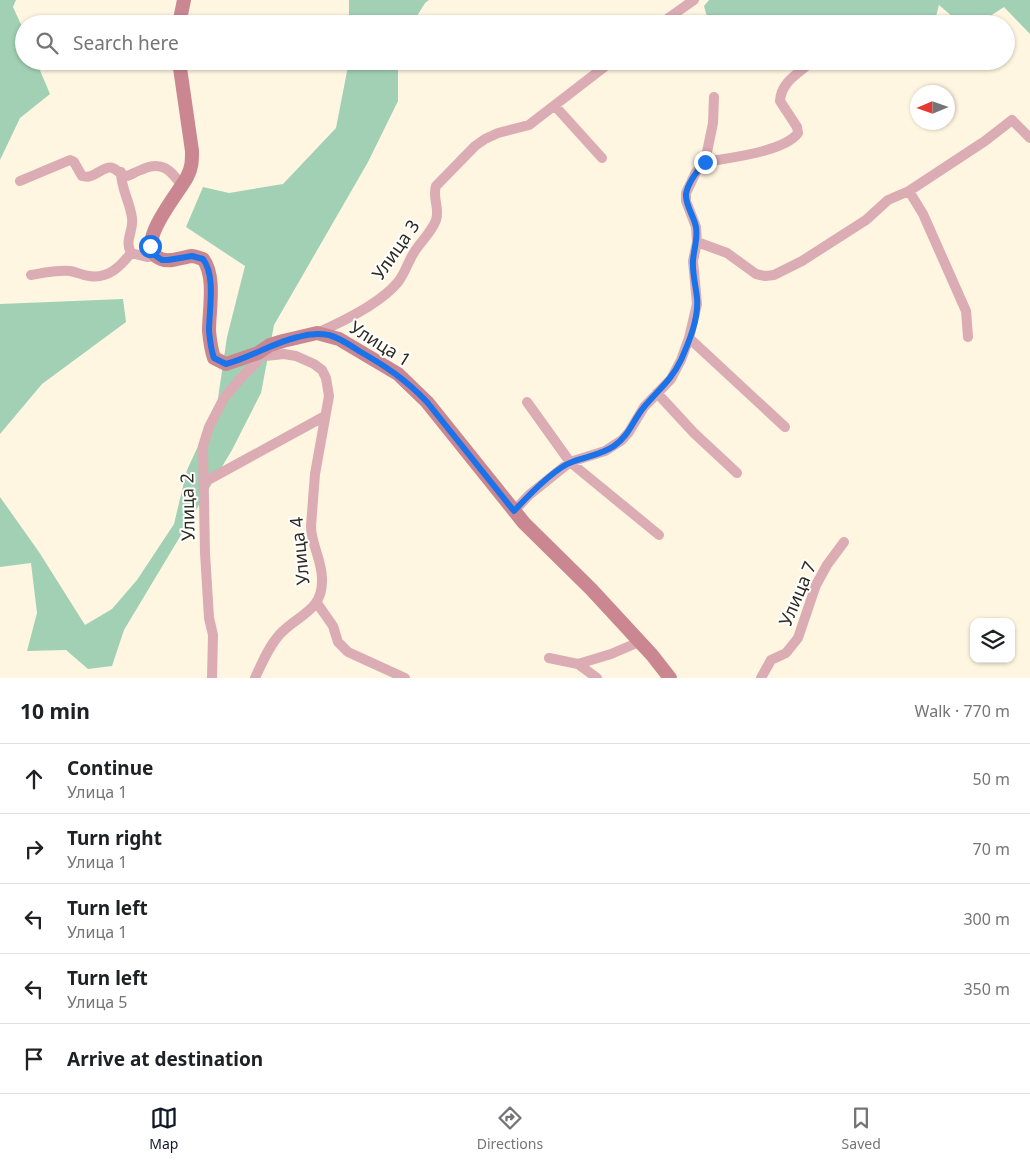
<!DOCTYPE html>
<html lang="en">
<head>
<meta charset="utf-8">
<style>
  :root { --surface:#fff; --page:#f2f2f2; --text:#202124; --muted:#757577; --line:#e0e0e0; --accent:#111827 }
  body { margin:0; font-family:"Noto Sans",sans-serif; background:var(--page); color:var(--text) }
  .controls { position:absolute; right:15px; bottom:15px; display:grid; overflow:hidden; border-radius:10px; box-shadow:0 1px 4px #0004 }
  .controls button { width:45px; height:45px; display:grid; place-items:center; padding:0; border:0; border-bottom:1px solid var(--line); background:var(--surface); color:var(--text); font:25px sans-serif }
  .compass { position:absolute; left:910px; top:85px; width:45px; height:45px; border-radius:50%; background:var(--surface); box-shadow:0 1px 4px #0004; rotate:268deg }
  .stop { position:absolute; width:15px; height:15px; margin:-11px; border:4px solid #1a73e8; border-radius:50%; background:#fff }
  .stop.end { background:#1a73e8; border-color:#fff; box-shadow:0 1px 5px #0008 }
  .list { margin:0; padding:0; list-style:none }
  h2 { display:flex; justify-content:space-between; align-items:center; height:65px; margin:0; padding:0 20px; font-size:21px }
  h2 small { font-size:16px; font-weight:400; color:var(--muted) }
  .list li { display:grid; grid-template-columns:32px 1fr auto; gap:15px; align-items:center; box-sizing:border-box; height:70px; padding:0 20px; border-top:1px solid var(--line) }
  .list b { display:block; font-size:19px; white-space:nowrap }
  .list p { margin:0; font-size:16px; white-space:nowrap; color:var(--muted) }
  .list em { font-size:16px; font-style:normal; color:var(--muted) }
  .icon { flex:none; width:28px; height:28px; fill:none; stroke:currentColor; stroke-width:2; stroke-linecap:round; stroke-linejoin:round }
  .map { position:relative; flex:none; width:1030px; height:678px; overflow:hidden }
  .search { position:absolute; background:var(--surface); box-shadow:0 1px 4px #0004; left:15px; right:15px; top:15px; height:55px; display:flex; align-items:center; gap:12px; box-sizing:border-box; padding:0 18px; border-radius:28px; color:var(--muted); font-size:19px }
  .sheet { height:415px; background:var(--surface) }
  nav { display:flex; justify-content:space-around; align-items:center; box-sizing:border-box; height:70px; border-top:1px solid var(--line); background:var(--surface); font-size:14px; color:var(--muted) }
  nav a { display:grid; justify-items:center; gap:2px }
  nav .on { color:var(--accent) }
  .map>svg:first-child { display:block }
</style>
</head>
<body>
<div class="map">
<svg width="1030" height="678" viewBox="0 0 1030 678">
  <rect width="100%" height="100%" fill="#fef6e0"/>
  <path fill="#a1d0b5" d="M0 0H16L13 7 24 31V61H36L50 94 20 118 0 160Z
    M349 0H429L425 3 412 24H349Z
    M709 0H1030V34L1004 7 978 24H961L939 5 934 24H709L704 6Z
    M349 61H398V101L368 162 274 325 261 393 232 450 124 630 112 666 88 669 66 650 27 651 37 613 31 563 0 567V497L39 552 85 625 112 609 137 580 174 524 187 470 217 405 227 337 245 266 186 227 203 187 229 193 283 184 336 128Z
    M123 299 126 322 42 384 0 434V304Z"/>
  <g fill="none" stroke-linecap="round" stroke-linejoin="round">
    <path stroke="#dbacb3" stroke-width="10" d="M660 24 694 0
      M555 106 602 158
      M705 162C728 158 784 152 798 133L797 127 780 101C781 83 796 75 809 64
      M121 172C121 189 130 202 132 218 134 231 124 240 131 253
      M20 181 70 160 74 162 82 176C93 179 97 171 107 168 116 165 119 176 127 176 131 175 137 171 141 170 162 160 171 170 182 186
      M909 191 923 214 966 311 968 337
      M697 242 727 253 756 274 765 276 774 275 802 261 866 220 888 200 909 191 985 141 1012 120 1030 138
      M31 275C43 273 57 270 70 271 76 272 82 275 89 276 108 279 120 267 131 253L147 257 156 256
      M317 333C342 322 381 303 398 282 406 272 409 258 417 248 424 238 432 231 436 220 440 208 432 197 436 186L475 146 485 139 498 133 529 125 612 61
      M689 338 785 427
      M657 393 694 433 737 473
      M527 402 570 462 659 535
      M208 480 325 416
      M514 511 529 495 570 462 605 451 622 440 629 432 644 407 671 379 681 360 689 338 697 304 693 261 697 242 696 227 686 201V193L696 172 705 162 713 123 714 97
      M317 603 333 626 338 642 348 652 405 678
      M549 658 578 664 611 654 639 642
      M578 664 597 678
      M212 678 213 635 209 618 205 553 203 446 209 427 224 398 241 378 256 363 258 353 265 356 284 354 296 356 314 364 322 370 326 378 329 396 315 474 311 526C311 544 322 560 322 579 323 611 299 614 280 634 269 646 262 663 255 678
      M761 678 771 660 786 653 798 638 816 585 827 565 844 542"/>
    <path stroke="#ca8792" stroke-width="14" d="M179 24 184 0
      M179 61 192 151C192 161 192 168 187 177 179 193 131 247 161 259 171 263 182 257 192 256 195 256 199 258 203 259 216 276 209 310 209 331 210 341 211 349 214 358L226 364 258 353 270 345 283 341 317 333 339 339 398 374 427 402 524 523 591 589 652 655 670 678"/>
  </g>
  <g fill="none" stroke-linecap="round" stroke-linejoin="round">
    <path stroke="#1a73e8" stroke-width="6" d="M150 246 156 256 162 260H168L192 256 203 259C216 276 209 310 209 331 210 341 211 350 214 358L226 364C252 357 272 343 298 337 308 334 318 333 329 335 340 338 350 345 359 351 387 367 405 379 427 402L514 511C527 497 555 468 572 462 587 456 601 455 614 446 629 436 633 420 644 407 658 390 671 381 681 360 689 342 699 318 697 298 696 286 692 273 693 260 694 249 698 238 696 227 694 216 685 205 686 194 688 182 697 171 705 162"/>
  </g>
  <g text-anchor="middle" stroke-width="4" stroke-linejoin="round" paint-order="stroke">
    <g font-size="18" fill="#2e2a20" stroke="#fff">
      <text transform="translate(396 250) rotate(-55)" y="6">Улица 3</text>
      <text transform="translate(380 344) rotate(32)" y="6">Улица 1</text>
      <text transform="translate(188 507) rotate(-91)" y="6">Улица 2</text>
      <text transform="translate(300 551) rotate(-96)" y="6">Улица 4</text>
      <text transform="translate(798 594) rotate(-67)" y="6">Улица 7</text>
    </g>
  </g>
</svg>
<div class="controls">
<button><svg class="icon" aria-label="layers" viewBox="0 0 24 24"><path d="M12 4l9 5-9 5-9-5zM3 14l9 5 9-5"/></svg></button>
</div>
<svg class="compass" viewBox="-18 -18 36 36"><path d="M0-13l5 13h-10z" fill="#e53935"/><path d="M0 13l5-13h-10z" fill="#757577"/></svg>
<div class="stop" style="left:150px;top:246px"></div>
<div class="stop end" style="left:705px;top:162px"></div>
<div class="search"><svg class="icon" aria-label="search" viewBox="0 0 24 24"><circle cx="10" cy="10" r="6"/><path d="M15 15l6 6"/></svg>Search here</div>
</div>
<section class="sheet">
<h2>10 min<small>Walk · 770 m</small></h2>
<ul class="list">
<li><svg class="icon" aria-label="ahead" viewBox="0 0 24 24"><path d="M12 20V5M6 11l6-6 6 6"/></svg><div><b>Continue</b><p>Улица 1</p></div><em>50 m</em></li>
<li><svg class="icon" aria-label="right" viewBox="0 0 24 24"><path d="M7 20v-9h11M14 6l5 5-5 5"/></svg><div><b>Turn right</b><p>Улица 1</p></div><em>70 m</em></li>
<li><svg class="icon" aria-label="left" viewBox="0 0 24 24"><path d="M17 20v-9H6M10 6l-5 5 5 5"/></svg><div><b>Turn left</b><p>Улица 1</p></div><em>300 m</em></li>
<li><svg class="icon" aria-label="left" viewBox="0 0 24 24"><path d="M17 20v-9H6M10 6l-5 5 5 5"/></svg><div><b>Turn left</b><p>Улица 5</p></div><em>350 m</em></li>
<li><svg class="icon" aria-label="arrive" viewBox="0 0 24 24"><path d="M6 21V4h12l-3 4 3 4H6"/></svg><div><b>Arrive at destination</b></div></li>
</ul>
</section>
<nav>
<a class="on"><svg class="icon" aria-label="map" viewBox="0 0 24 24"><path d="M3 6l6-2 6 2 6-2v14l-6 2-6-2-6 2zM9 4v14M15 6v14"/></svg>Map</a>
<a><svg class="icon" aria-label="directions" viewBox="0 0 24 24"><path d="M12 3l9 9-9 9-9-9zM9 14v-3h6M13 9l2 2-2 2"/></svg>Directions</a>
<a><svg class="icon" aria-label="saved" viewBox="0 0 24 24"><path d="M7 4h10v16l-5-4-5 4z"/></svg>Saved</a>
</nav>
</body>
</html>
